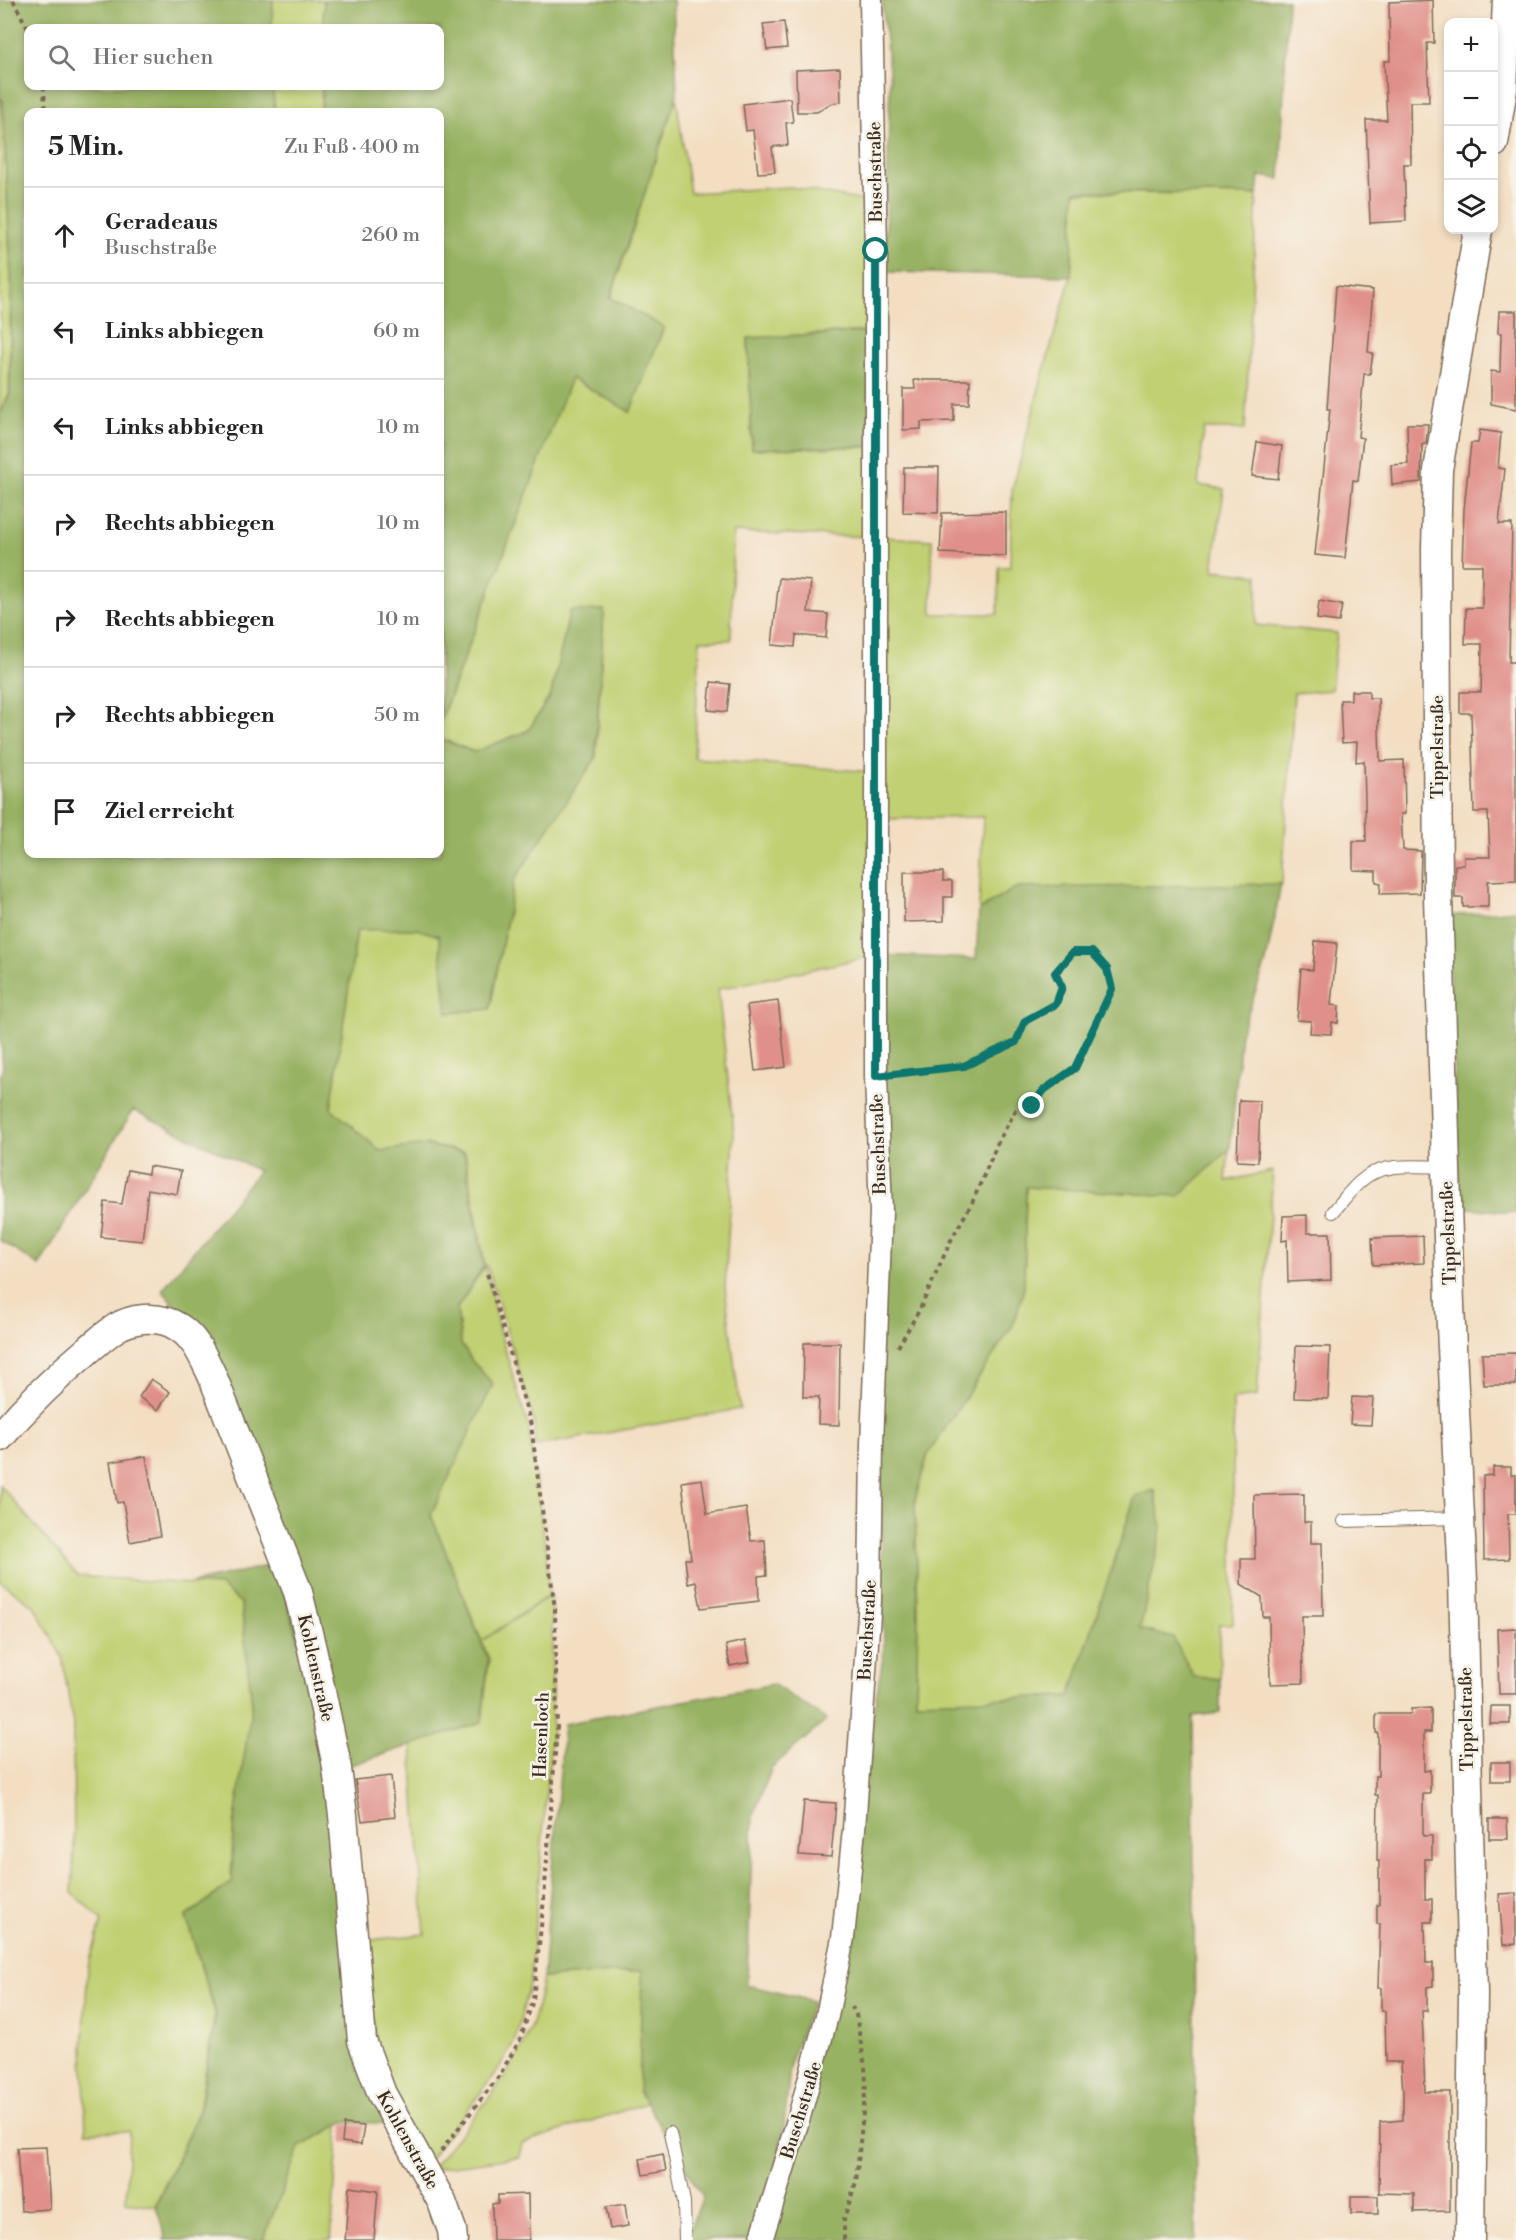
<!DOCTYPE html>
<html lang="de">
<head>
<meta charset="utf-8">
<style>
  :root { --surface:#fff; --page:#f2f2f2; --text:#222; --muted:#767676; --line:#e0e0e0 }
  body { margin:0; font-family:"Libre Bodoni",serif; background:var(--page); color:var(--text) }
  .controls { position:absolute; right:18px; top:18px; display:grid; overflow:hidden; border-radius:12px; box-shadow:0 3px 9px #0003 }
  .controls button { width:54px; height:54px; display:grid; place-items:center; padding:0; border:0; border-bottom:2px solid var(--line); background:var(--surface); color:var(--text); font:30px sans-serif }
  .stop { position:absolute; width:18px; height:18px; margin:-14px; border:4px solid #0f766e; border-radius:50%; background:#fff }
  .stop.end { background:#0f766e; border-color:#fff; box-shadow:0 2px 6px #0008 }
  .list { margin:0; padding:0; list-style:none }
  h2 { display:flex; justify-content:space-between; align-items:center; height:78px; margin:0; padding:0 24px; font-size:26px }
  h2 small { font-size:20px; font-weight:400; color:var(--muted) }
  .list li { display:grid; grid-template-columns:39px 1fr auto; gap:18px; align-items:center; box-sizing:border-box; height:96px; padding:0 24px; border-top:2px solid var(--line) }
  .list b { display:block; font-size:22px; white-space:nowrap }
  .list p { margin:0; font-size:20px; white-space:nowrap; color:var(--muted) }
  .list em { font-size:20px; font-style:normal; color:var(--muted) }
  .icon { flex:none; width:33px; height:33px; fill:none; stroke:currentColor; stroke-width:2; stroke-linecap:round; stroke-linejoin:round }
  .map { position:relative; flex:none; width:1516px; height:2240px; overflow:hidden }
  .search { position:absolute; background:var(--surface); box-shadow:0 3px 9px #0003; left:24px; top:24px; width:420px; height:66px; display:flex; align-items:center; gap:15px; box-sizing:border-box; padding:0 21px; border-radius:12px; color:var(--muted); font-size:22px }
  .panel { position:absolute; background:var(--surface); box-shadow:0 3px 9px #0003; left:24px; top:108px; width:420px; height:750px; border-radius:12px }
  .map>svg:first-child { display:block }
</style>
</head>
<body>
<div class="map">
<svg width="1516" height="2240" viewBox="0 0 1516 2240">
  <rect width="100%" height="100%" fill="#f7f3e8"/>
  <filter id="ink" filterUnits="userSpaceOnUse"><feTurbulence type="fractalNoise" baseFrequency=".0167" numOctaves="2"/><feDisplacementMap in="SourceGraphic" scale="12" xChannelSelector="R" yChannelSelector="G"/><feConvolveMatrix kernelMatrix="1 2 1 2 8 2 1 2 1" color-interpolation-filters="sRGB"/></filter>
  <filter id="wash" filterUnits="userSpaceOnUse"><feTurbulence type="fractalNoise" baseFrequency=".008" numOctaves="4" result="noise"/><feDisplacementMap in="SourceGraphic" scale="24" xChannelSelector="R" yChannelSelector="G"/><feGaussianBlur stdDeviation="1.35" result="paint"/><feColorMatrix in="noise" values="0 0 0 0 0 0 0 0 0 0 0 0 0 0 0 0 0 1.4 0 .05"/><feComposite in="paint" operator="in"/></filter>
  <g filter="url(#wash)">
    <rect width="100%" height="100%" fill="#f3dec2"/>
    <path fill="#c0d072" stroke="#7e7d48" stroke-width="1.5" d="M272 0H324L323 28H272Z
      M272 86H322L321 112H275Z
      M676 96 690 193 791 187 869 202V331L748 338 752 449 871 447 872 537 733 532 731 640H700L694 758 873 772 869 957 718 989 734 1134 725 1288 740 1409 535 1446 534 1421 487 1265 485 1266 499 1330 528 1425 546 1552 549 1595 483 1640 550 1596 552 1608V1729L530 1981 515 2040 496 2073 425 2164 384 2093 361 1941 425 1934 411 1745 482 1722 489 1659 431 1515 493 1384 472 1362 461 1345 457 1308 485 1266 465 1152 427 1145 380 1151 331 1109 357 929H418L439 936 447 1013 490 1009 514 879 596 758 604 610 570 612 551 694 529 730 474 752 440 738V722L571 377 630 412 664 327 611 298Z
      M0 99 2 100 11 279 9 393 0 413Z
      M1075 192 1257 195 1245 429H1204L1198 485 1224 489 1213 570 1258 575 1256 625 1337 633 1331 690 1294 693 1282 884 1015 889 979 910 983 817 883 819V537L932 540V614H998L999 567H1010L1012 491 1044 370 1071 277Z
      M1229 1150 1226 1181 1273 1171 1257 1396 1233 1399V1624H1219L1220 1679 1194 1677 1173 1639 1139 1630 1161 1531 1155 1490 1136 1497 1071 1696 916 1702 918 1616 915 1500 928 1454 1013 1325 1024 1289 1026 1187 1177 1196Z
      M0 1485 78 1576 220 1586 241 1603 252 1705 233 1833 231 1882 186 1917 215 2013 199 2110 155 2206 126 2202 129 2131 86 2132 83 2047 88 1967 102 1920 72 1893 74 1844 73 1725 62 1657 34 1606 0 1581Z
      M642 1971 653 2101 522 2143 519 2157 431 2169C461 2130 501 2090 523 2045 533 2025 539 2001 543 1978Z
      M339 2125 331 2240H263L299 2147Z"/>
    <path fill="#98b264" stroke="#6a6e41" stroke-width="1.5" d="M0 0H273L272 28H28V86H272L275 112H28V854H440V739L474 752 528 731 551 695 570 611 604 610 595 759 514 880 490 1009 447 1013 439 936 417 929 357 930 331 1108 380 1151 427 1145 464 1153 484 1266 457 1308 461 1344 472 1361 493 1384 431 1515 488 1659 482 1722 342 1768 199 1335 162 1290 259 1171 133 1110 39 1266 0 1240V1075L3 1068 0 1032V414L10 394 11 278 3 100 0 98Z
      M324 0H673L677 95 610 298 664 327 630 412 571 378 440 721V112H321L322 86H440V28H323Z
      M882 0H1288L1280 179 1259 176 1257 195 1075 191 1071 276 885 272 890 81Z
      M868 332 870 446 752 449 748 338Z
      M1281 884 1266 962 1241 1032 1230 1149 1179 1196 1026 1187 1024 1288 1013 1325 928 1454 915 1499 918 1617 916 1701 1070 1696 1135 1497 1154 1490 1162 1528 1140 1629 1173 1638 1194 1677 1220 1679V1713L1193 1716 1196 2240H770L793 2124 801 2053 848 1935 865 1760 884 1652 880 1439 879 955 976 959 979 910 1015 888Z
      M1516 910V1213L1460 1207 1447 916Z
      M275 1564 320 1710 345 1912 396 2124 344 2122 299 2147 263 2240H164L165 2236 156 2206 200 2109 216 2013 186 1917 232 1882 233 1833 252 1703 241 1603 220 1586 192 1583Z
      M773 1684 827 1720 772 1767 753 1817 747 1985 813 2001 791 2058 784 2126 762 2240H685L703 2197 639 2091 642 1971 543 1978 564 1724Z"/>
    <g id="blocks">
      <path fill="#e0908a" d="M1433 0 1434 43H1427L1429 102H1410L1411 164H1404L1406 221 1370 223 1366 120H1387L1384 61H1390L1389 2Z
        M784 22 787 48 767 50 763 24Z
        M840 68 841 102 830 104 817 112H797L796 70Z
        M790 98 793 122 786 123 788 145 772 147 775 172 758 173 753 130 746 131 743 104Z
        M1336 286 1373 290 1368 352 1373 353 1370 374H1364L1358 437 1363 438 1358 481 1353 480 1345 558 1315 555 1330 409H1327Z
        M1499 311H1516V409L1491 404V371L1500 372 1501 333H1498Z
        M914 380H970L969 404H954V421L921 422V429L903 430V389H915Z
        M1407 424H1428L1426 444H1422L1421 482 1392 485 1391 465 1408 464Z
        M1480 430 1501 433 1498 468 1505 469 1499 524H1512L1509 662H1516V880L1488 881V907H1463V898H1455V865H1464V857H1490L1488 812H1474L1471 713H1460V692H1481L1482 644H1465L1466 608H1482V565H1462L1464 509 1471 443H1478Z
        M1257 442 1282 446 1278 479 1252 476Z
        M904 467H939L938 513 903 512Z
        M1006 512V556L940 553 942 513Z
        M779 578 811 581 808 612 828 614 826 638 796 635 795 647 772 645Z
        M1319 601 1342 605 1339 622 1317 619Z
        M711 682 730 684 727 712 708 710Z
        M1351 691H1369V698H1378L1380 761 1404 760 1405 814H1401L1403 850 1421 851 1420 893 1380 894 1381 883 1376 882V871L1353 870V841H1366L1364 761 1356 762 1357 742 1342 743 1340 700H1351Z
        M904 872H943V881H952V897H944V921L904 922Z
        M1315 941 1337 943 1331 1005 1339 1006 1338 1023 1332 1022 1331 1034 1310 1033 1311 1021 1297 1020 1301 969 1313 970Z
        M778 1001 786 1067 755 1071 747 1005Z
        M1239 1100 1260 1101 1258 1162 1237 1161Z
        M149 1166 181 1171 177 1194 148 1189 142 1241 101 1237 105 1202 122 1204 128 1170 148 1174Z
        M1307 1215V1233H1330L1331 1280 1288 1282 1287 1240 1282 1241 1283 1216Z
        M1423 1236 1424 1263 1373 1265 1372 1238Z
        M804 1343H840L839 1425 818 1424 819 1397H803Z
        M1296 1346 1330 1347 1328 1399 1294 1398Z
        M1516 1353V1385H1484L1482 1354Z
        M151 1379 170 1392 158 1410 139 1397Z
        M1352 1397 1373 1398 1371 1425 1350 1424Z
        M146 1456 160 1536 130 1542 123 1502 117 1503 110 1462Z
        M1493 1467H1511V1475H1516V1514H1508L1509 1559 1484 1560 1483 1476 1493 1475Z
        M702 1479 707 1514 746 1508 751 1541 765 1540 767 1575 758 1576 759 1601 701 1608 696 1582 688 1584 685 1559H691L682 1482Z
        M1304 1494V1522H1311V1543H1322L1323 1616H1302L1303 1683 1270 1684 1269 1617H1263L1262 1597 1241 1584V1559H1255L1254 1495Z
        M1516 1628V1694H1499L1497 1629Z
        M745 1641 750 1662 730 1666 726 1645Z
        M1491 1706H1510V1724H1490Z
        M1431 1708V1732H1424V1771L1430 1770V1794H1423V1836H1432V1859H1425V1899H1432V1922H1425L1426 1963H1433V1986L1427 1987V2011H1422L1425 2092H1450V2211L1414 2212V2194L1379 2193 1380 2122 1403 2120V2094L1401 2062H1386L1385 2011H1381V1988H1378L1380 1924H1377V1905H1379V1861H1377L1378 1795H1375V1776H1378V1733H1376V1714H1411V1709Z
        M1491 1762H1510V1781H1491Z
        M391 1776 395 1817 362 1821 355 1780Z
        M804 1801 836 1803 831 1857 799 1855Z
        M1489 1819H1507L1508 1839H1489Z
        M1516 1893V1944L1503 1945 1499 1894Z
        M344 2124 364 2126 361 2145 342 2142Z
        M46 2147 50 2209 21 2211 17 2148Z
        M663 2154 666 2171 643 2175 640 2159Z
        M349 2187 378 2191 374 2240H345Z
        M528 2194 529 2240H493L492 2204 498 2203V2195Z
        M1351 2196H1378V2214H1351Z
        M625 2204 628 2226 610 2229 606 2207Z"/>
    </g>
  </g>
  <g filter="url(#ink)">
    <use href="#blocks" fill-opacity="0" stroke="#7b6957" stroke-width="1.5"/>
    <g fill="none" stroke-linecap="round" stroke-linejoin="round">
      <defs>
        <path id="service" d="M1333 1212C1342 1202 1350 1190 1361 1181 1382 1161 1420 1167 1446 1167
          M1344 1521 1460 1518
          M670 2133 684 2202 685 2240"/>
        <path id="minor" d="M761 2240 799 2117 827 2016 843 1938 854 1829 870 1600 872 1444 881 1212 876 1076V251L871 0"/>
        <path id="tertiary" d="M1494 143 1503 89 1507 0
          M0 1437C26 1406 56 1377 88 1350 98 1342 109 1331 121 1325 139 1317 161 1316 178 1327 196 1338 203 1357 212 1375L298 1592 312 1649 336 1761 343 1815 362 2041 382 2094 442 2202 452 2230 453 2240
          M1470 2240 1473 1993 1463 1581 1450 1305 1438 896 1436 549 1438 470 1478 230"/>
      </defs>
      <use href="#service" stroke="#7b6957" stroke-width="14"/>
      <use href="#minor" stroke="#7b6957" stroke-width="25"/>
      <use href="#tertiary" stroke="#7b6957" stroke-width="31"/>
      <path stroke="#7b6957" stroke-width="4" stroke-dasharray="4.5 4.5" stroke-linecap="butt" d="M13 0 28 29
        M44 86 45 112
        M898 1347 920 1309 952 1238 972 1203 999 1140 1016 1110 1032 1106 1044 1090 1075 1068 1112 989 1107 969 1092 952H1073L1055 973 1062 987 1056 1004 1025 1021 1016 1042 964 1067 933 1069 898 1074
        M441 2151 499 2076 520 2040 533 2000 544 1899 557 1728 555 1609 531 1425 487 1273
        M844 2240V2218L856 2182 866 2084 865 2066 856 2015 852 2007"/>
      <use href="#service" stroke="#fff" stroke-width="12"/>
      <use href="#minor" stroke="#fff" stroke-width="22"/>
      <use href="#tertiary" stroke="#fff" stroke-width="28"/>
    </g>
  </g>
  <g fill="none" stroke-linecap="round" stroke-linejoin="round" filter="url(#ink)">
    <path stroke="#0f766e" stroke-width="8" d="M876 251V1076L964 1066 1016 1042 1025 1021 1056 1004 1062 987 1055 973 1073 952H1092L1107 969 1112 989 1075 1068 1044 1090 1032 1106"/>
  </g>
  <g text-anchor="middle" stroke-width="5" stroke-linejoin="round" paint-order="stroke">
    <g font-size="18" fill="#3b2a1e" stroke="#f7f3e8">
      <text transform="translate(875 172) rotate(-91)" y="6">Buschstraße</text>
      <text transform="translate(1437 747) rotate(-90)" y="6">Tippelstraße</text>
      <text transform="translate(878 1144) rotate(-92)" y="6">Buschstraße</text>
      <text transform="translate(1448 1233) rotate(-92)" y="6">Tippelstraße</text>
      <text transform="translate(867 1630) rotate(-87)" y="6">Buschstraße</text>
      <text transform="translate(316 1668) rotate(77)" y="6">Kohlenstraße</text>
      <text transform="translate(1466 1719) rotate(-91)" y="6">Tippelstraße</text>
      <text transform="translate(541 1735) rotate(-88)" y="6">Hasenloch</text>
      <text transform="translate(801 2110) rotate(-73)" y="6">Buschstraße</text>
      <text transform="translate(408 2140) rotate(61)" y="6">Kohlenstraße</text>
    </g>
  </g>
</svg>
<div class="controls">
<button>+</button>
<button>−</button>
<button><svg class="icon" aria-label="locate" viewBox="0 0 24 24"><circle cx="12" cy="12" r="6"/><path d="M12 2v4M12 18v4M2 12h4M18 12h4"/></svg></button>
<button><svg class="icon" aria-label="layers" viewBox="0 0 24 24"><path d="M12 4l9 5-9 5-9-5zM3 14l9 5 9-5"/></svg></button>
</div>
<div class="stop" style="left:876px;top:251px"></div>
<div class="stop end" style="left:1032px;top:1106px"></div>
<div class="search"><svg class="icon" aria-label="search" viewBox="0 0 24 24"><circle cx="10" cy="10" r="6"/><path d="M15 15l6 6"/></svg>Hier suchen</div>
<section class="panel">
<h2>5 Min.<small>Zu Fuß · 400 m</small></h2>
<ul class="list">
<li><svg class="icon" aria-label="ahead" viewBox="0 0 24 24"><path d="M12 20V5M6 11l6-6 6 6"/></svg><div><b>Geradeaus</b><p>Buschstraße</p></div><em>260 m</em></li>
<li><svg class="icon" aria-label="left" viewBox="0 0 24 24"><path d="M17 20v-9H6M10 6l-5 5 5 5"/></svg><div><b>Links abbiegen</b></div><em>60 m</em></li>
<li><svg class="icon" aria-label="left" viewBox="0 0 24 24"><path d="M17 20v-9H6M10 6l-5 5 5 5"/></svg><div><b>Links abbiegen</b></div><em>10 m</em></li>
<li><svg class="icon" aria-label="right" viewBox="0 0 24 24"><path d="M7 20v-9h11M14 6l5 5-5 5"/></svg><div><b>Rechts abbiegen</b></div><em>10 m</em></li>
<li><svg class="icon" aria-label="right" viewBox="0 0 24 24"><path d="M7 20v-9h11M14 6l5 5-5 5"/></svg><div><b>Rechts abbiegen</b></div><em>10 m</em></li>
<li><svg class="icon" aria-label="right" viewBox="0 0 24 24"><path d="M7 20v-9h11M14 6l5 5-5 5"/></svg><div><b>Rechts abbiegen</b></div><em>50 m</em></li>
<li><svg class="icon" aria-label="arrive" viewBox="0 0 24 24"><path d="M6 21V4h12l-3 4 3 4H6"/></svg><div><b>Ziel erreicht</b></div></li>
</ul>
</section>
</div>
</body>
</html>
